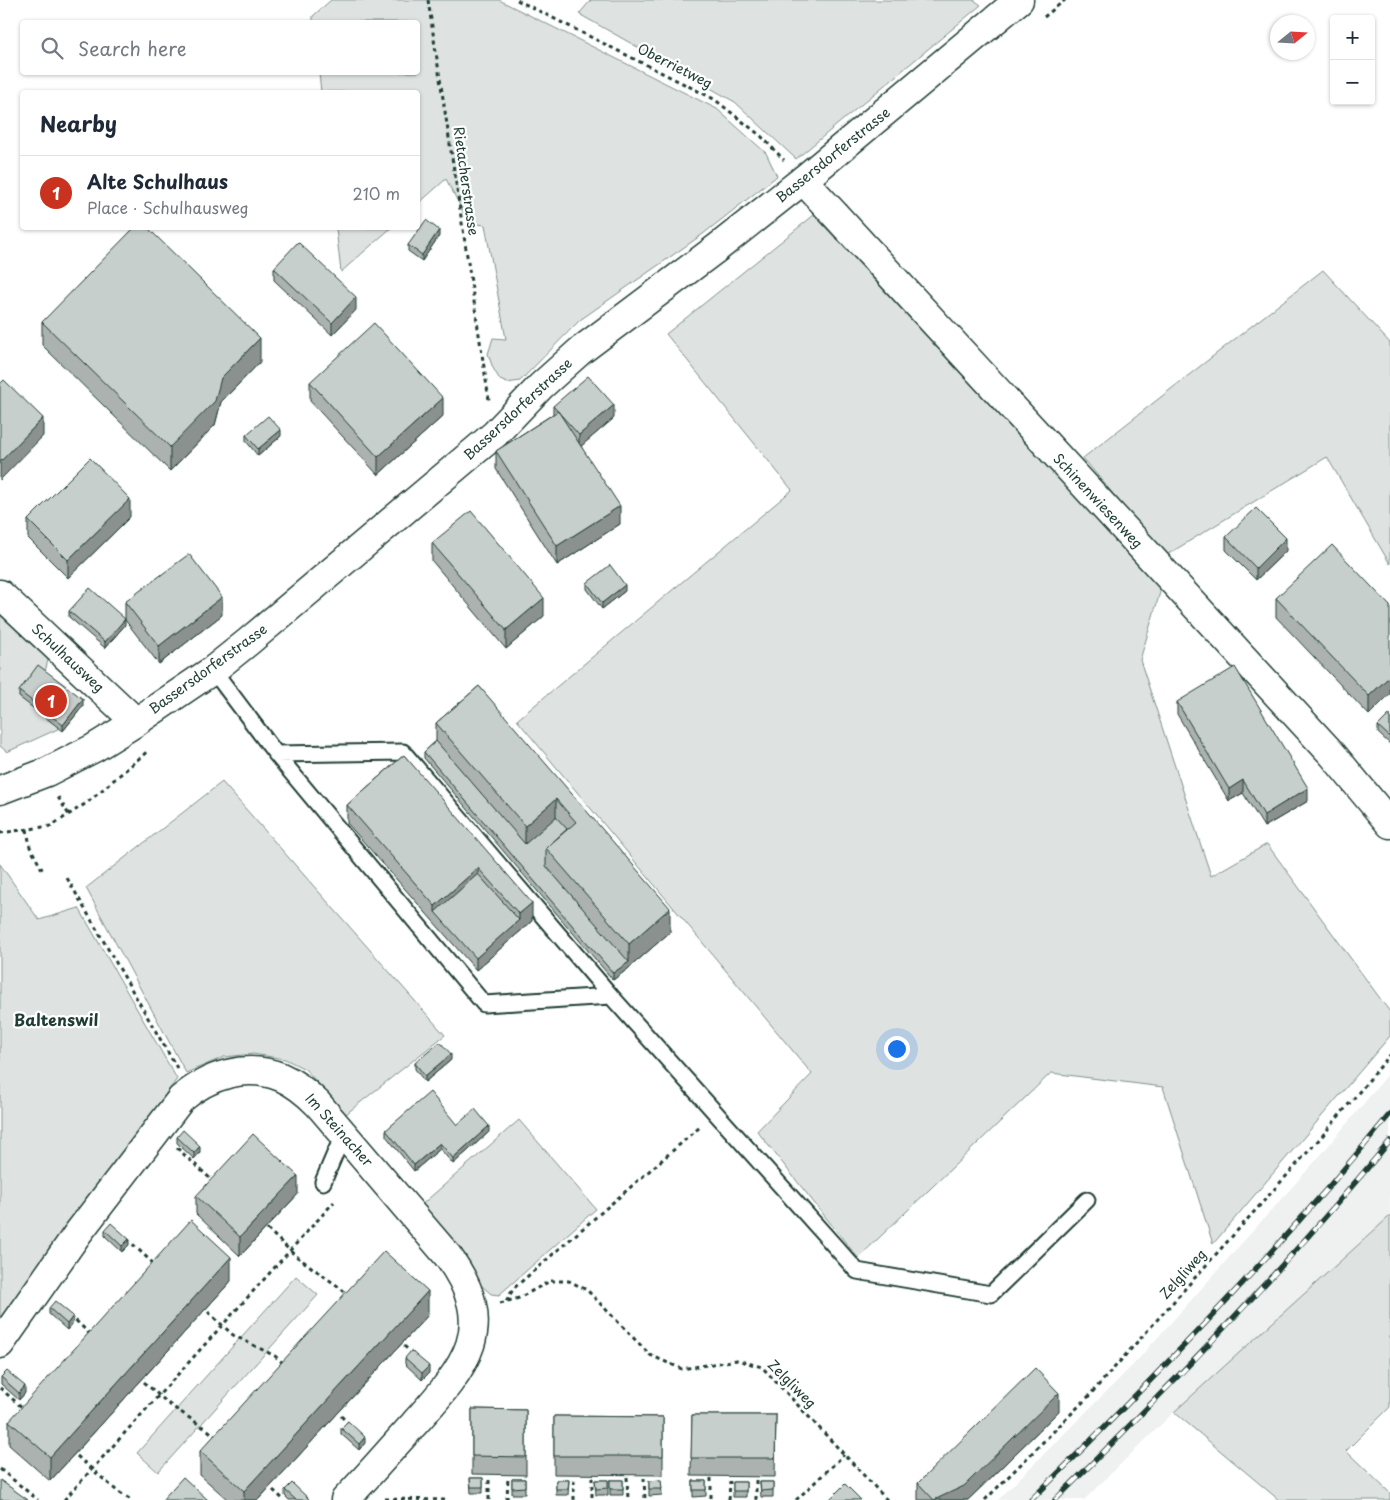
<!DOCTYPE html>
<html lang="en">
<head>
<meta charset="utf-8">
<style>
  :root { --surface:#fff; --page:#f6f6f7; --text:#1f2937; --muted:#747a83; --line:#e0e1e3; --accent:#c8321e }
  body { margin:0; font-family:"Playpen Sans",sans-serif; background:var(--page); color:var(--text) }
  .controls { position:absolute; right:15px; top:15px; display:grid; overflow:hidden; border-radius:5px; box-shadow:0 1px 4px #0004 }
  .controls button { width:45px; height:45px; display:grid; place-items:center; padding:0; border:0; border-bottom:1px solid var(--line); background:var(--surface); color:var(--text); font:25px sans-serif }
  .compass { position:absolute; left:1270px; top:15px; width:45px; height:45px; border-radius:50%; background:var(--surface); box-shadow:0 1px 4px #0004; rotate:72deg }
  .you { position:absolute; left:896px; top:1048px; width:18px; height:18px; margin:-12px; border:4px solid #fff; border-radius:50%; background:#1a73e8; box-shadow:0 0 0 8px #1a73e833 }
  .badge { display:grid; place-items:center; width:32px; height:32px; border-radius:50%; background:var(--accent); color:#fff; font-size:16px; font-weight:700 }
  .pin { position:absolute; translate:-50% -50%; border:2px solid #fff; box-shadow:0 1px 5px #0006 }
  .list { margin:0; padding:0; list-style:none }
  h2 { display:flex; justify-content:space-between; align-items:center; height:65px; margin:0; padding:0 20px; font-size:21px }
  h2 small { font-size:16px; font-weight:400; color:var(--muted) }
  .list li { display:grid; grid-template-columns:32px 1fr auto; gap:15px; align-items:center; box-sizing:border-box; height:75px; padding:0 20px; border-top:1px solid var(--line) }
  .list b { display:block; font-size:19px; white-space:nowrap }
  .list p { margin:0; font-size:16px; white-space:nowrap; color:var(--muted) }
  .list em { font-size:16px; font-style:normal; color:var(--muted) }
  .icon { flex:none; width:28px; height:28px; fill:none; stroke:currentColor; stroke-width:2; stroke-linecap:round; stroke-linejoin:round }
  .map { position:relative; flex:none; width:1390px; height:1500px; overflow:hidden }
  .search { position:absolute; background:var(--surface); box-shadow:0 1px 4px #0004; left:20px; top:20px; width:400px; height:55px; display:flex; align-items:center; gap:12px; box-sizing:border-box; padding:0 18px; border-radius:5px; color:var(--muted); font-size:19px }
  .panel { position:absolute; background:var(--surface); box-shadow:0 1px 4px #0004; left:20px; top:90px; width:400px; height:140px; border-radius:5px }
  .map>svg:first-child { display:block }
</style>
</head>
<body>
<div class="map">
<svg width="1390" height="1500" viewBox="0 0 1390 1500">
  <rect width="100%" height="100%" fill="#fff"/>
  <filter id="ink" filterUnits="userSpaceOnUse"><feTurbulence type="fractalNoise" baseFrequency=".02" numOctaves="2"/><feDisplacementMap in="SourceGraphic" scale="10" xChannelSelector="R" yChannelSelector="G"/><feConvolveMatrix kernelMatrix="1 2 1 2 8 2 1 2 1" color-interpolation-filters="sRGB"/></filter>
  <g filter="url(#ink)">
    <path fill="#eef1f0" d="M1390 1072V1216L1174 1412 1084 1500H998L1133 1365 1319 1157Z"/>
    <path fill="#dee3e2" stroke="#7e908b" d="M331 0H499L717 109 766 153 777 176 703 234 580 320 520 381 507 383 500 380 493 368 488 354 493 338 506 339 485 225 469 223 446 179 418 204V92H321L319 73 418 72V22H313V16Z
      M591 0H974L981 5 796 159 735 102 579 14Z
      M814 215 1161 589 1140 660 1211 876 1267 844 1390 1012V1036L1213 1244 1163 1087 1051 1073 858 1258 757 1131 812 1074 517 720 792 490 666 334Z
      M336 228H391L341 272Z
      M1323 270 1390 343V564L1327 457 1165 556 1083 458Z
      M0 610 49 656 44 676 60 728 7 752 0 746Z
      M222 782 445 1035 346 1114 305 1069 285 1059 253 1054 224 1057 186 1073 86 888Z
      M0 864 39 920 79 908 177 1079 0 1318Z
      M519 1120 596 1209 499 1295 491 1294 481 1285 469 1264 420 1206Z
      M1390 1216V1407L1346 1451 1390 1493V1500H1279L1174 1412Z
      M296 1276 318 1295 158 1472 137 1453Z"/>
    <g fill="none" stroke-linecap="round" stroke-linejoin="round">
      <defs>
        <path id="lane" d="M213 670 276 754 484 1004 611 996 857 1271 991 1294 1087 1200
          M276 754 403 752 611 996
          M323 1182 337 1149 347 1138"/>
        <path id="street" d="M803 180 1333 755 1390 824
          M0 594 136 722
          M0 1344 78 1233 181 1099C209 1075 246 1063 281 1077 295 1083 307 1093 318 1104L447 1255C501 1328 465 1367 414 1424 391 1449 369 1475 345 1500"/>
        <path id="secondary" d="M0 790 47 772 94 748 136 722 213 670 248 642 495 434 541 386 580 351 717 248 803 180 1019 0"/>
      </defs>
      <use href="#lane" stroke="#1f3d34" stroke-width="19"/>
      <use href="#street" stroke="#1f3d34" stroke-width="31"/>
      <use href="#secondary" stroke="#1f3d34" stroke-width="31"/>
      <path stroke="#1f3d34" stroke-width="3" stroke-dasharray="4 4" stroke-linecap="butt" d="M428 0 489 400
        M517 0 714 99 761 136 784 160
        M1044 17 1065 0
        M58 797 69 815
        M27 829 30 847 44 873
        M0 833 51 826 88 802 149 750
        M67 878 177 1068
        M177 1148 213 1181
        M267 1229 296 1256 339 1287 348 1295
        M127 1239 155 1265
        M506 1301 514 1288 700 1127
        M500 1303 519 1298 550 1281H569L587 1290 650 1355 682 1369 737 1360 762 1367 887 1500
        M208 1312 233 1335 275 1356 285 1365
        M70 1315 91 1335
        M404 1346 413 1354
        M144 1382 170 1405 209 1431 217 1438
        M0 1388 24 1409
        M341 1416 349 1424
        M77 1456 117 1491 131 1500
        M0 1469 38 1500
        M592 1477V1500
        M627 1477 628 1500
        M644 1478 645 1500
        M711 1478V1500
        M273 1490 284 1500
        M385 1499 445 1500
        M64 1500 334 1202
        M489 1500V1476
        M507 1500 508 1476
        M574 1500V1477
        M729 1500 730 1481
        M756 1500V1479
        M796 1500 844 1455
        M985 1500 1087 1398 1323 1135 1390 1055"/>
      <use href="#lane" stroke="#fff" stroke-width="15"/>
      <use href="#street" stroke="#fff" stroke-width="28"/>
      <use href="#secondary" stroke="#fff" stroke-width="28"/>
      <defs>
        <path id="rail" d="M1031 1500C1156 1377 1278 1251 1390 1114
          M1055 1500C1172 1385 1286 1267 1390 1141"/>
      </defs>
      <use href="#rail" stroke="#1f3d34" stroke-width="5.5"/>
      <use href="#rail" stroke="#fff" stroke-width="4" stroke-dasharray="11" stroke-linecap="butt"/>
    </g>
    <path fill="#abb2af" stroke="#1f3d34" d="M439 236 422 261 408 251V245Z
      M274 268 356 310 332 335 274 280Z
      M42 322 260 362 221 402 215 425 170 471 42 345Z
      M310 382 443 416 378 475 310 401Z
      M553 406 614 418 581 446 620 524 557 565 496 469V451L553 414Z
      M246 435 281 436 258 456 246 441Z
      M130 517 68 578 28 538V520Z
      M1226 537 1286 551 1256 580 1226 550Z
      M432 543 544 616 506 649 432 561Z
      M587 583 625 591 602 609 587 589Z
      M1276 598 1390 606 1369 715 1276 617Z
      M125 602 222 615 159 664 125 620Z
      M69 611 125 625 105 648 69 617Z
      M479 686 670 932 629 968 613 980 424 758V752L436 741V723Z
      M19 691 83 706 63 731 19 697Z
      M1177 702 1308 801 1264 827 1243 793 1229 801 1177 714Z
      M1390 714V744L1378 733V726Z
      M404 755 532 921 476 970 347 823V805Z
      M451 1060 425 1082 415 1069V1063Z
      M457 1125 489 1132 453 1164 440 1149 414 1171 386 1136V1130Z
      M177 1137 200 1152 194 1159 177 1143Z
      M298 1194 240 1256 196 1214V1196Z
      M105 1230 129 1245 122 1252 105 1236Z
      M231 1281 50 1481 9 1445V1421Z
      M49 1308 73 1323 67 1330 49 1314Z
      M428 1315 258 1500H228L200 1475V1451Z
      M405 1358 429 1373 422 1380 405 1364Z
      M1 1377 25 1393 19 1400 1 1384Z
      M472 1409 526 1410V1475L472 1474Z
      M1059 1411 968 1500H918V1483Z
      M692 1415H776L775 1477 691 1476Z
      M554 1416 663 1417V1475L554 1474Z
      M341 1428 365 1443 359 1450 341 1434Z
      M470 1478H483V1493H471Z
      M512 1479H525V1494H512Z
      M556 1480H569L568 1495H556Z
      M595 1480H608V1495H596Z
      M610 1480H623V1495H610Z
      M661 1480 662 1495 649 1496V1481Z
      M693 1481H706V1496L693 1497Z
      M733 1482H746V1497H733Z
      M760 1482H773V1497H761Z
      M285 1490 309 1500H289L285 1496Z"/>
    <path fill="#8b918f" stroke="#1f3d34" d="M439 230V236L422 261V255Z
      M356 297V310L332 335V323Z
      M260 338V362L221 402 215 425 170 471V447L221 378Z
      M443 398V416L378 475V457Z
      M614 405V418L579 448V435Z
      M43 418V436L0 480V462Z
      M281 430V436L258 456V449Z
      M130 499V517L68 578V560Z
      M620 506V524L557 565V546Z
      M1286 538V551L1256 580V568Z
      M625 585V591L602 609V603Z
      M222 597V615L159 664V646Z
      M544 598V616L506 649V630Z
      M125 619V625L105 648V642Z
      M1390 676V694L1369 715V696Z
      M83 699V706L63 731V725Z
      M1243 780V793L1229 801V789Z
      M1308 788V801L1264 827V815Z
      M556 799V823L525 850V826Z
      M478 868V886L435 912V906Z
      M532 903V921L476 970V958L519 920V914Z
      M670 908V932L629 968 613 980V973L629 962V944Z
      M451 1054V1060L425 1082V1076Z
      M489 1126V1132L453 1164V1158Z
      M440 1143V1149L414 1171V1165Z
      M200 1146V1152L194 1159V1153Z
      M298 1176V1194L240 1256V1237Z
      M129 1239V1245L122 1252V1246Z
      M231 1257V1281L50 1481V1457Z
      M428 1291V1315L258 1500H244V1491Z
      M73 1316V1323L67 1330V1324Z
      M429 1366V1373L422 1380V1373Z
      M25 1386V1393L19 1400V1393Z
      M1059 1393V1411L968 1500H934Z
      M365 1437V1443L359 1450V1444Z"/>
    <path fill="#c7cfcc" stroke="#1f3d34" d="M426 220 439 230 422 255 408 245Z
      M134 228H148L260 338 221 378 215 401 170 447 42 322Z
      M298 242 356 297 332 323 274 268Z
      M374 323 443 398 378 457 310 382Z
      M588 376 614 405 579 435 553 406Z
      M4 380 43 418 0 462V384Z
      M558 411 620 506 557 546 496 451Z
      M268 416 281 430 258 449 246 435Z
      M90 458 130 499 68 560 28 520Z
      M1256 508 1286 538 1256 568 1226 537Z
      M471 511 544 598 506 630 432 543Z
      M1332 545 1390 606V676L1369 696 1276 598Z
      M189 554 222 597 159 646 125 602Z
      M610 565 625 585 602 603 587 583Z
      M90 588 125 619 105 642 69 611Z
      M38 665 83 699 63 725 19 691Z
      M1235 667 1308 788 1264 815 1243 780 1229 789 1177 702Z
      M479 686 670 908 629 944 546 848 576 822 556 799 525 826 436 723Z
      M1390 714V737L1378 726Z
      M436 741 525 844 556 817 567 829 546 848V866L629 962 613 973 424 752Z
      M404 755 532 903 519 914 478 868 435 906 347 805Z
      M478 874 519 920 476 958 435 912Z
      M440 1042 451 1054 425 1076 415 1063Z
      M430 1092 457 1125 475 1109 489 1126 453 1158 440 1143 414 1165 386 1130Z
      M183 1130 200 1146 194 1153 177 1137Z
      M253 1134 298 1176 240 1237 196 1196Z
      M191 1220 231 1257 50 1457 9 1421Z
      M111 1223 129 1239 122 1246 105 1230Z
      M384 1251 428 1291 244 1491 200 1451Z
      M55 1301 73 1316 67 1324 49 1308Z
      M411 1351 429 1366 422 1373 405 1358Z
      M1035 1368 1059 1393 964 1486 934 1500 918 1483Z
      M7 1371 25 1386 19 1393 1 1377Z
      M472 1409 526 1410V1457L472 1456Z
      M692 1415H776L775 1458H691Z
      M554 1416 663 1417V1456H554Z
      M348 1421 365 1437 359 1444 341 1428Z
      M183 1477 208 1500H162Z
      M470 1478H483V1487H471Z
      M512 1479H525V1487L512 1488Z
      M0 1480 28 1500H0Z
      M556 1480H569L568 1489H556Z
      M595 1480H608V1488L596 1489Z
      M610 1480H623V1489H610Z
      M661 1480 662 1489H649V1481Z
      M693 1481H706V1490H693Z
      M733 1482H746V1491H733Z
      M760 1482H773V1490L761 1491Z
      M292 1483 309 1499 308 1500H296L285 1490Z
      M845 1484 861 1500H829Z"/>
  </g>
  <g text-anchor="middle" stroke-width="4.5" stroke-linejoin="round" paint-order="stroke">
    <g font-size="14" fill="#1f3d34" stroke="#fff">
      <text transform="translate(675 66) rotate(27)" y="5">Oberrietweg</text>
      <text transform="translate(833 155) rotate(-39)" y="5">Bassersdorferstrasse</text>
      <text transform="translate(466 181) rotate(82)" y="5">Rietacherstrasse</text>
      <text transform="translate(518 409) rotate(-43)" y="5">Bassersdorferstrasse</text>
      <text transform="translate(1098 501) rotate(47)" y="5">Schinenwiesenweg</text>
      <text transform="translate(68 658) rotate(43)" y="5">Schulhausweg</text>
      <text transform="translate(208 669) rotate(-36)" y="5">Bassersdorferstrasse</text>
      <text transform="translate(339 1130) rotate(48)" y="5">Im Steinacher</text>
      <text transform="translate(1183 1274) rotate(-48)" y="5">Zelgliweg</text>
      <text transform="translate(792 1384) rotate(45)" y="5">Zelgliweg</text>
    </g>
    <g font-size="16" font-weight="bold" fill="#1f3d34" stroke="#fff">
      <text x="56" y="1026">Baltenswil</text>
    </g>
  </g>
</svg>
<div class="controls">
<button>+</button>
<button>−</button>
</div>
<svg class="compass" viewBox="-18 -18 36 36"><path d="M0-13l5 13h-10z" fill="#e53935"/><path d="M0 13l5-13h-10z" fill="#747a83"/></svg>
<div class="you"></div>
<div class="pin badge" style="left:51px;top:701px">1</div>
<div class="search"><svg class="icon" aria-label="search" viewBox="0 0 24 24"><circle cx="10" cy="10" r="6"/><path d="M15 15l6 6"/></svg>Search here</div>
<section class="panel">
<h2>Nearby<small></small></h2>
<ul class="list">
<li><span class="badge">1</span><div><b>Alte Schulhaus</b><p>Place · Schulhausweg</p></div><em>210 m</em></li>
</ul>
</section>
</div>
</body>
</html>
